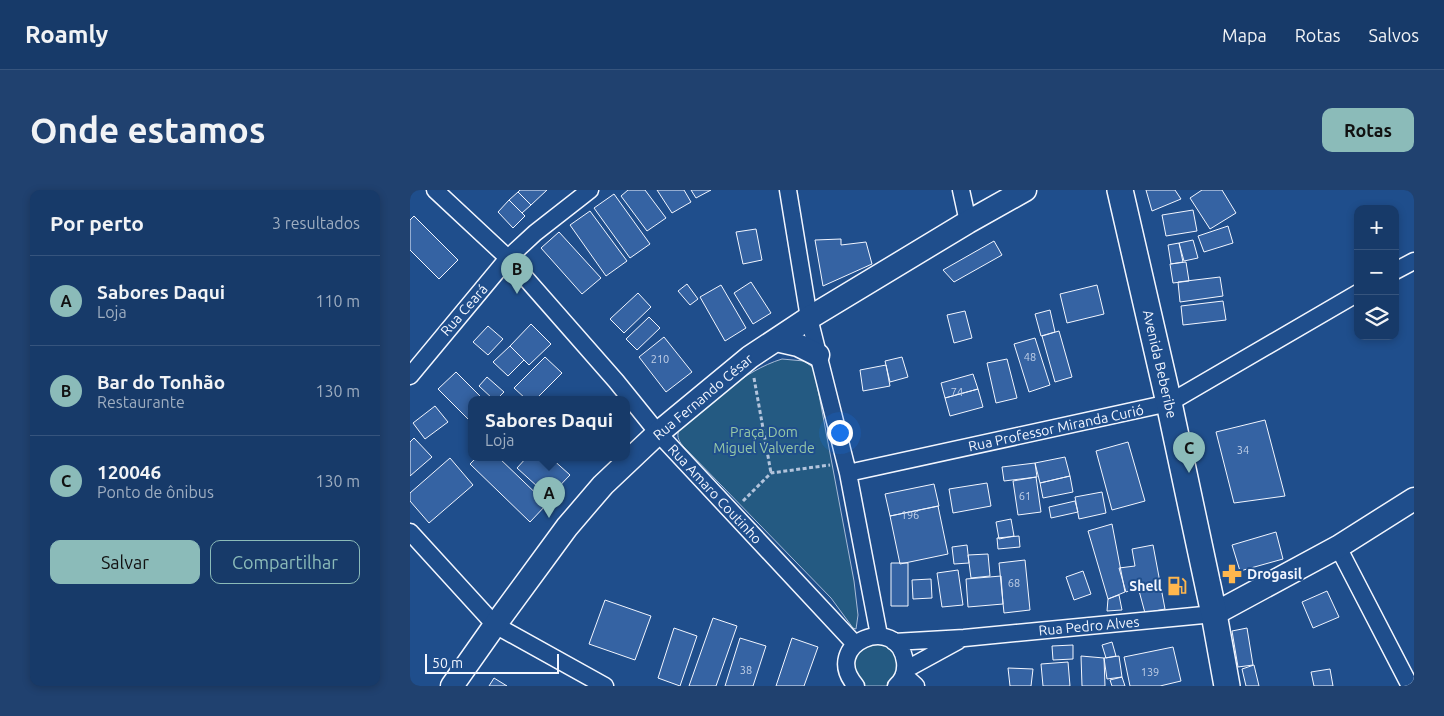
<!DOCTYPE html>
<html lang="pt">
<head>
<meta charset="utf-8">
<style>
  :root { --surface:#173a69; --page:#20416f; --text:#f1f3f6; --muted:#9eadc0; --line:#36547d; --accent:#8bbbb9 }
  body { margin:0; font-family:Ubuntu,sans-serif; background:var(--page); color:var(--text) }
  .controls { position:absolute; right:15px; top:15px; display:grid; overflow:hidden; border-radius:10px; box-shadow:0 2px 8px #0003 }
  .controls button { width:45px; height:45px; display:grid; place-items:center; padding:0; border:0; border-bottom:1px solid var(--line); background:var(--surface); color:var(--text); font:25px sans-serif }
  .scale { position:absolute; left:15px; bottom:12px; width:134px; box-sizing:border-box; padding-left:5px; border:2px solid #f2f6ff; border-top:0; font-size:14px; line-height:18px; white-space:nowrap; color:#f2f6ff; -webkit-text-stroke:4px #1f4e8c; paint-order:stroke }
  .you { position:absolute; left:429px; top:242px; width:18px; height:18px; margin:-12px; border:4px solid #fff; border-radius:50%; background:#1a73e8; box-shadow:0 0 0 8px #1a73e833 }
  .badge { display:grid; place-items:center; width:32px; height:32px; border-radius:50%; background:var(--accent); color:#111; font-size:16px; font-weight:700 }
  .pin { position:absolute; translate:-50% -41px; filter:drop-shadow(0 1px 2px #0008) }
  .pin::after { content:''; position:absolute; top:26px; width:18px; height:15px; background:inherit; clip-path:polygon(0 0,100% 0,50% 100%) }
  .popup { position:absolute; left:58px; top:206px; width:162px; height:65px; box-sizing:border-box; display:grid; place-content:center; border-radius:10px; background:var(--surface); filter:drop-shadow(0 1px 4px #0005); font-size:16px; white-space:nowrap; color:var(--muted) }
  .popup b { font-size:19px; color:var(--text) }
  .popup::after { content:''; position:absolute; left:50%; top:100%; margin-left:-10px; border:10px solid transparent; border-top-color:var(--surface) }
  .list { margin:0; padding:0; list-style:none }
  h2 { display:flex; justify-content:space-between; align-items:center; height:65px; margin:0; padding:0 20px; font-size:21px }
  h2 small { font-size:16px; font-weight:400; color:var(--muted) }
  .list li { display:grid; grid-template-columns:32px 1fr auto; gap:15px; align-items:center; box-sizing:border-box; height:90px; padding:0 20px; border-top:1px solid var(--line) }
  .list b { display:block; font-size:19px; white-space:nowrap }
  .list p { margin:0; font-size:16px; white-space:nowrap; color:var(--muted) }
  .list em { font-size:16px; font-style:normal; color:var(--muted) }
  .actions { display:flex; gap:10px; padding:15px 20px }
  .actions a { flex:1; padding:11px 0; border:1px solid var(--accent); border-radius:10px; text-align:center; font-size:18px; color:var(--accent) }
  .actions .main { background:var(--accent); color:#111 }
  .icon { flex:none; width:28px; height:28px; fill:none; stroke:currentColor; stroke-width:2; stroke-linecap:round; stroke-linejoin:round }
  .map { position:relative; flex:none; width:1004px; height:496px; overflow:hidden; border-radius:10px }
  header { display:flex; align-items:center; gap:30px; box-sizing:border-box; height:70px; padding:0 25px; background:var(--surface); border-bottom:1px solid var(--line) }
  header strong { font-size:24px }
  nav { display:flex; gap:28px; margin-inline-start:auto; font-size:18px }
  .intro { display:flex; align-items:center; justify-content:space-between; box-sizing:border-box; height:120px; padding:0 30px }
  h1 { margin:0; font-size:35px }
  .button { padding:12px 22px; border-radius:10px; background:var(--accent); color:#111; font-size:18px; font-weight:700 }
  main { display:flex; gap:30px; padding:0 30px }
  aside { flex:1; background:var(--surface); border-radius:10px; box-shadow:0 2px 8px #0003 }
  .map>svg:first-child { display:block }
</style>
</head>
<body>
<header>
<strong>Roamly</strong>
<nav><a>Mapa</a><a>Rotas</a><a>Salvos</a></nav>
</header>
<div class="intro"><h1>Onde estamos</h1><a class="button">Rotas</a></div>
<main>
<aside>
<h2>Por perto<small>3 resultados</small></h2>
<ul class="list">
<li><span class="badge">A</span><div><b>Sabores Daqui</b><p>Loja</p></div><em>110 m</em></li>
<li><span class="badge">B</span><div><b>Bar do Tonhão</b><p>Restaurante</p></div><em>130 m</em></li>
<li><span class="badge">C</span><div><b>120046</b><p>Ponto de ônibus</p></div><em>130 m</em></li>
</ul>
<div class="actions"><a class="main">Salvar</a><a>Compartilhar</a></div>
</aside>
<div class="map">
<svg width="1004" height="496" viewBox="0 0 1004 496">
  <rect width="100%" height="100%" fill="#1f4e8c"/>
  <path fill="#245a82" stroke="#a8bbd7" d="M372 169 394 171 404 178 444 391 448 425 446 439 443 438 421 408 273 256C268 250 266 245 270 238 301 213 333 181 372 169Z
    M460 446 492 462 485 496H446L438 463Z"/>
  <path fill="#3563a3" stroke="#f2f6ff" d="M110 0H137L121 15 108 2Z
    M218 0H235L256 28 237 41 211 6Z
    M247 0H274L281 12 262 23Z
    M281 0H301L286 8Z
    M736 0H765L771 9 742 21Z
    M792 0H812L826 23 800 39 780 8Z
    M108 2 121 15 112 23 99 10Z
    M204 4 240 54 220 68 184 18Z
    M99 10 115 26 103 38 88 22Z
    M783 20 787 41 756 46 752 25Z
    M180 21 217 71 196 86 160 35Z
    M4 26 48 70 29 89 0 60V30Z
    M818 36 823 53 794 62 788 46Z
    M346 39 352 70 333 74 326 42Z
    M149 42 191 88 172 104 131 58Z
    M431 49V55L456 52 462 74 413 96 405 50Z
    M783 50 788 68 774 71 769 53Z
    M584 51 592 65 544 92 533 80Z
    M769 53 773 72 761 74 758 55Z
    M776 72 779 91 763 93 760 74Z
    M810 87 813 106 770 112 768 92Z
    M341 92 361 123 343 134 324 103Z
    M277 94 288 109 280 115 268 101Z
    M311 95 336 138 315 151 290 107Z
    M687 95 694 124 657 133 650 104Z
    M228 103 241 117 214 143 200 129Z
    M813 111 816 130 773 135 771 116Z
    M640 120 645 142 631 146 625 124Z
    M555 121 562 148 544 153 537 125Z
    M239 127 250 138 227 160 216 149Z
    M121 134 141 154 119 175 100 156Z
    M78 136 93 149 78 165 63 152Z
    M649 141 662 187 645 192 632 146Z
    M254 147 282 182 256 202 229 167Z
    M625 148 640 195 619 202 604 154Z
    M100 156 114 170 98 186 83 172Z
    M135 167 152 183 126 209H116L104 198Z
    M492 167 498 187 480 192 475 171Z
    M597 169 607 208 586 213 577 173Z
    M476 175 480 196 453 201 450 180Z
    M46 182 73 209H62V233L28 199Z
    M563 184 568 199 535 208 531 193Z
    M77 187 94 202 87 209H83L69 196Z
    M568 199 573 217 540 226 535 208Z
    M25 216 38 232 15 249 3 233Z
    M855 230 875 306 824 313 806 242Z
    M4 248 22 267 0 286V252Z
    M718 252 735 311 702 320 686 261Z
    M67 267H88L137 314 120 332 60 274Z
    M117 267H140L160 285 139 307 107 278Z
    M655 267 660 286 630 293 625 273Z
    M40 268 63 295 19 333 0 311V303Z
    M625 273 627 287 594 291 592 277Z
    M660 286 663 302 633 308 630 293Z
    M626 287 631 322 608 325 603 291Z
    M577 293 581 316 543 323 539 299Z
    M524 294 529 316 480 326 475 304Z
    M692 302 696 323 669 329 665 307Z
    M665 311 668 322 641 328 639 317Z
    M528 316 538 364 490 374 480 326Z
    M601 329 604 346 589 349 586 332Z
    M702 334 715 402 698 409 678 341Z
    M866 342 873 369 830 381 822 355Z
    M609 346 610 357 588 359 587 348Z
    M557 355 559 373 544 374 542 357Z
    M743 355 755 419 735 423 728 397 716 402 709 378 725 376 722 359Z
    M578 364 580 386 561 388 558 365Z
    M615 370 620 420 594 423 589 373Z
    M481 373H498V416H481Z
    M548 380 553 415 532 417 527 383Z
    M673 381 681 404 664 410 656 387Z
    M591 386 593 414 558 417 556 389Z
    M521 389 522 408 503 409 502 390Z
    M917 401 929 427 903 438 892 412Z
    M709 405 712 420 697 421 698 409Z
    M195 410 241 426 225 470 179 454Z
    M303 428 327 436 306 496H279Z
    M264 438 287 446 270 496 248 488Z
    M837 438 843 475 828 477 822 441Z
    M330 448 356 456 343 496H315Z
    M382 448 408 457 394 496H366Z
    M702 452 706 466 696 468 692 455Z
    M663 455V469L643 470 642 456Z
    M763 457 771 491 750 496H720L714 467Z
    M671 466 694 468 695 496H672Z
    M709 466 712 487 697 489 694 468Z
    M658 472 660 496H633L631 474Z
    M844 475 849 496H836L832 479Z
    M598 478 623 479 621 496H600Z
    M920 479 923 496H904L901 482Z
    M712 487 715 496H702L700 490Z
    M84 488 97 496H79Z"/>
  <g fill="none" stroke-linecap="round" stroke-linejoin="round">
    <defs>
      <path id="street" d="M25 0 98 68 206 191 248 243 445 454
        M378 0 399 128 438 283 469 445
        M551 0 558 32
        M985 81 1004 71
        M0 186 98 68 125 43 180 0
        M438 283 759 213 948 103
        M0 342 85 435 195 496
        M928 357 1000 496
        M484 452 554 448 804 424
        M495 480 548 451
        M494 485 506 496
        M446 496C409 454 488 421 495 472 496 481 493 490 486 496"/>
      <path id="secondary" d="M366 150 388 155 408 165
        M804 424 928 357 1004 309
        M42 496 85 435 157 337 193 295 248 243 340 167 399 128 558 32 615 0"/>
      <path id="primary" d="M710 0 759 213 804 424 817 496"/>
    </defs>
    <use href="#street" stroke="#f2f6ff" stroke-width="19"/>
    <use href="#secondary" stroke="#f2f6ff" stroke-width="25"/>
    <use href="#primary" stroke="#f2f6ff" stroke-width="28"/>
    <path stroke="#b3c4dc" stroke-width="3" stroke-dasharray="4 2.5" stroke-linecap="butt" d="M344 188 361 283
      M333 311 361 283 420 275"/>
    <use href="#street" stroke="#1f4e8c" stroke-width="16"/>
    <use href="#secondary" stroke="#1f4e8c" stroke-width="22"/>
    <use href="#primary" stroke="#1f4e8c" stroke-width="25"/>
  </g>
  <defs>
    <symbol id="pharmacy-bare" viewBox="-9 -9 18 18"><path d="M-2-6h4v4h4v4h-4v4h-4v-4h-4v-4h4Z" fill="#ffb74d" stroke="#1f4e8c" stroke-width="2.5" paint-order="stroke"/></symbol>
    <symbol id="fuel-bare" viewBox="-9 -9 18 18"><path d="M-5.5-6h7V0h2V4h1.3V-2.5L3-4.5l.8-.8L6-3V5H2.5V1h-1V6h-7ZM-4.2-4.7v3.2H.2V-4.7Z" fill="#ffb74d" stroke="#1f4e8c" stroke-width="2.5" paint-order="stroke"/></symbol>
  </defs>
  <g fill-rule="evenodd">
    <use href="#pharmacy-bare" x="808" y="370" width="28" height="28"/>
    <use href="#fuel-bare" x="753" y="382" width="28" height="28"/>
  </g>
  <g text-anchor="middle" stroke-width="4" stroke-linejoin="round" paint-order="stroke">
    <g font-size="11" fill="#c3d1e8">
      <text x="620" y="171">48</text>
      <text x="250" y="173">210</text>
      <text x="547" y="206">74</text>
      <text x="833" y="264">34</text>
      <text x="615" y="310">61</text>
      <text x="500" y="329">196</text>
      <text x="604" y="397">68</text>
      <text x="336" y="484">38</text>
      <text x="740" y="486">139</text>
    </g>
    <g font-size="14" fill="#f2f6ff" stroke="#1f4e8c">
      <text transform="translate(54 120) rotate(-49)" y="5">Rua Ceará</text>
      <text transform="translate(750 174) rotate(77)" y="5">Avenida Beberibe</text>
      <text transform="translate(293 207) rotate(-40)" y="5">Rua Fernando César</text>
      <text transform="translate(646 238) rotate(-12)" y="5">Rua Professor Miranda Curió</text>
      <text transform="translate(305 304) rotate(47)" y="5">Rua Amaro Coutinho</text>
      <text transform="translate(679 436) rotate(-5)" y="5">Rua Pedro Alves</text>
    </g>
    <g font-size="14" fill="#97c8a6" stroke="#1f4e8c">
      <text x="354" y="247">Praça Dom<tspan x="354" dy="16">Miguel Valverde</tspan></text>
    </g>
    <g font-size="14" font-weight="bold" fill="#f2f6ff" stroke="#1f4e8c" text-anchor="start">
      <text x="837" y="389">Drogasil</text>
      <text x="752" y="401" text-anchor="end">Shell</text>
    </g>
  </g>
</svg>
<div class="controls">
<button>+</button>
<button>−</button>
<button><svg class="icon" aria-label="layers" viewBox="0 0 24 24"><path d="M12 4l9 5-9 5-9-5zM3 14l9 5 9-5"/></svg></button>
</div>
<div class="scale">50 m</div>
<div class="you"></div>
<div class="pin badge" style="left:139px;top:328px">A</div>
<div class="popup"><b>Sabores Daqui</b>Loja</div>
<div class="pin badge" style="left:107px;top:104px">B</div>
<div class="pin badge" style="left:779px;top:283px">C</div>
</div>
</main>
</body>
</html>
